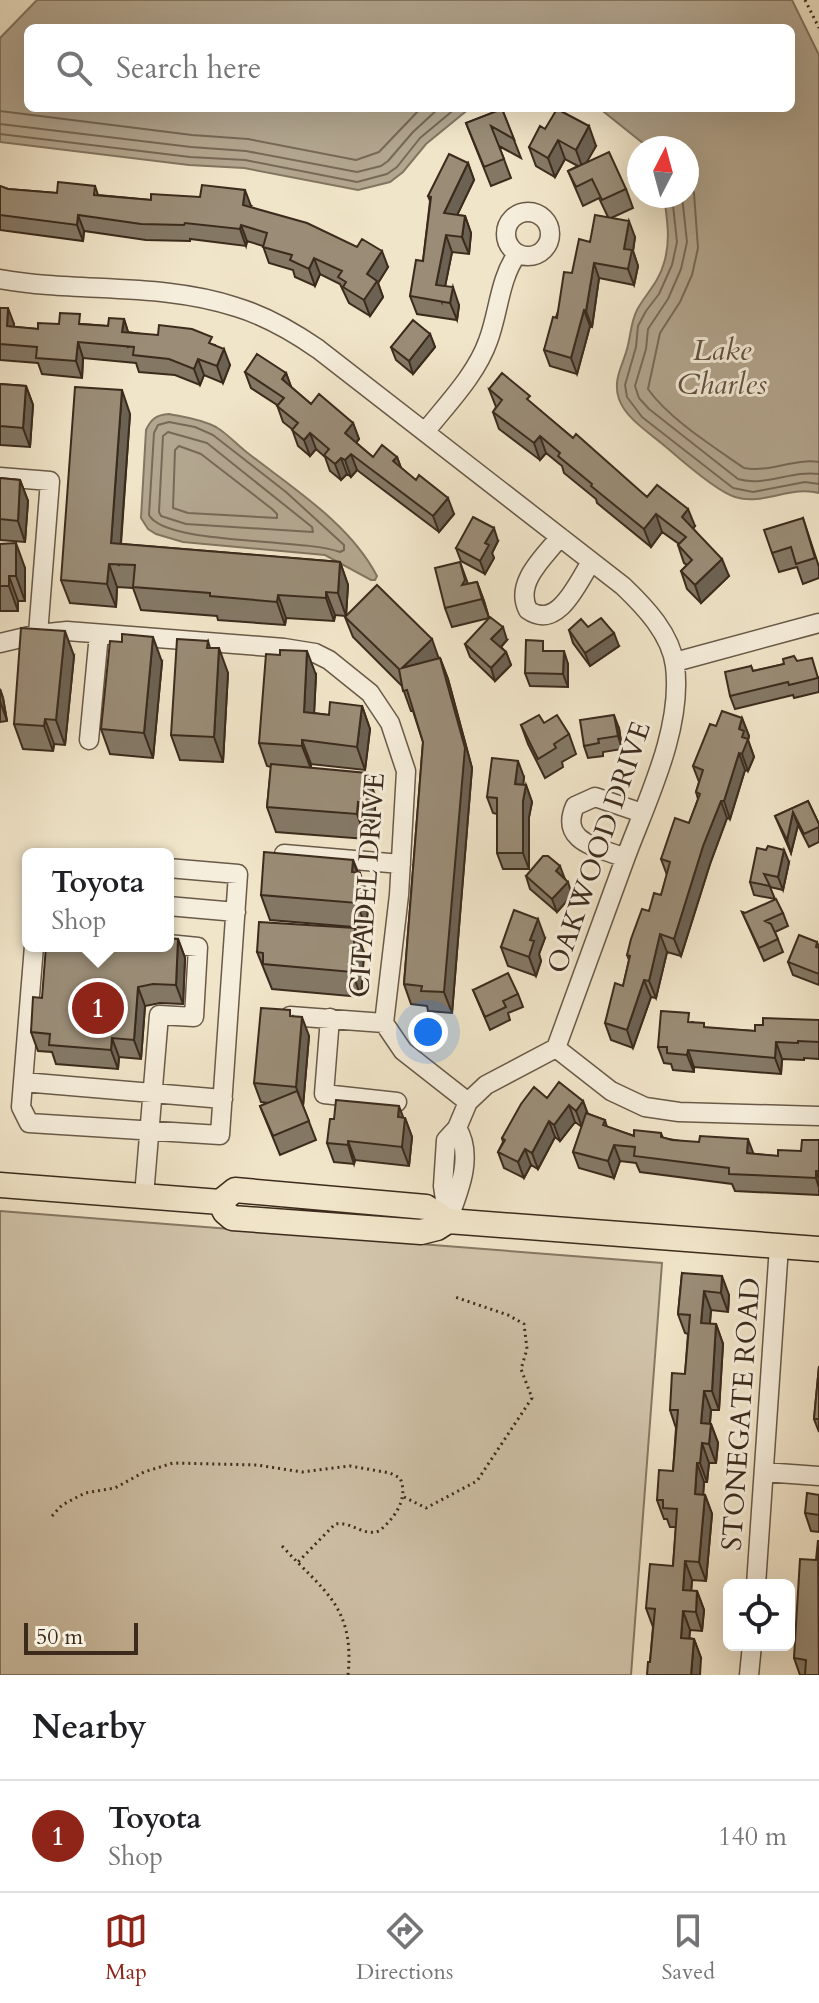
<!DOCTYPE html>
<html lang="en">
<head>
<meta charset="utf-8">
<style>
  :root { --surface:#fff; --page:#f2f2f2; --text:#202124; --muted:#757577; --line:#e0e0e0; --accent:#8f2418 }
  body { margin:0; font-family:Cardo,serif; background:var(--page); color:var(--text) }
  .controls { position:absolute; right:24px; bottom:24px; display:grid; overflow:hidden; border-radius:12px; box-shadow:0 8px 32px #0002 }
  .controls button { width:72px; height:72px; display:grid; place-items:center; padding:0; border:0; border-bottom:2px solid var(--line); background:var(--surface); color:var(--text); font:40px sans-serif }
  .compass { position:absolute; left:627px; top:136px; width:72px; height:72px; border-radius:50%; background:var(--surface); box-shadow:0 8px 32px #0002; rotate:6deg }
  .scale { position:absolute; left:24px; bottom:20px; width:114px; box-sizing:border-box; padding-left:8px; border:4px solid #3c2b1d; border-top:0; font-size:22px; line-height:28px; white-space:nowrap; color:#3c2b1d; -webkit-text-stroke:6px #f6eedc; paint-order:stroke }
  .you { position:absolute; left:428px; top:1032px; width:28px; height:28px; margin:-20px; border:6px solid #fff; border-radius:50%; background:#1a73e8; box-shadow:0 0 0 12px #1a73e833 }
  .badge { display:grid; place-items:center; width:52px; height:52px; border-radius:50%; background:var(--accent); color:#fff; font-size:26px; font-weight:700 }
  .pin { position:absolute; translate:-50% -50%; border:4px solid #fff; box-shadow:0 2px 8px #0006 }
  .popup { position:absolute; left:22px; top:848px; width:152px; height:104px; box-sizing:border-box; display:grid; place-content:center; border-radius:12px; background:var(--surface); filter:drop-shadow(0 2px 6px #0005); font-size:26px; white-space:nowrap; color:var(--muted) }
  .popup b { font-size:30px; color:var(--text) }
  .popup::after { content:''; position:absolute; left:50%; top:100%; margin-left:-16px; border:16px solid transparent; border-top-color:var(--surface) }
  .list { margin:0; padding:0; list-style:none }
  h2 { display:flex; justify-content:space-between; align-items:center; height:104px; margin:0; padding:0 32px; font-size:34px }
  h2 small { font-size:26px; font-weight:400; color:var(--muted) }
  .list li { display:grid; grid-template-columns:52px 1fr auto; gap:24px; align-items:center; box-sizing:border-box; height:112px; padding:0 32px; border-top:2px solid var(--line) }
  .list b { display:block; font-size:30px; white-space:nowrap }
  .list p { margin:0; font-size:26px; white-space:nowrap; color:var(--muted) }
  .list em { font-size:26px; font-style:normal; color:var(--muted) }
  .icon { flex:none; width:44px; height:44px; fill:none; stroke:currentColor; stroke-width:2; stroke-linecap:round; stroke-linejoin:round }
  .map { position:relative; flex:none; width:819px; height:1675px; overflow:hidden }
  .search { position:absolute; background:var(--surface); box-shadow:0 8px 32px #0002; left:24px; right:24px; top:24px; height:88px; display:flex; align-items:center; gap:20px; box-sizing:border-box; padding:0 28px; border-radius:12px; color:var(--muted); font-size:30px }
  .sheet { height:216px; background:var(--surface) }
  nav { display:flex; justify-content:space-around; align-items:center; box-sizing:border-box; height:112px; border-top:2px solid var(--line); background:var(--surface); font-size:22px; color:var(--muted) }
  nav a { display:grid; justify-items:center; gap:4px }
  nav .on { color:var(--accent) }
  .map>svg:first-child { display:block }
</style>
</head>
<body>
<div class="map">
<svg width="819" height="1675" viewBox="0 0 819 1675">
  <rect width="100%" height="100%" fill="#f1e5c9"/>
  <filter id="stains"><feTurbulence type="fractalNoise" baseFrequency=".0025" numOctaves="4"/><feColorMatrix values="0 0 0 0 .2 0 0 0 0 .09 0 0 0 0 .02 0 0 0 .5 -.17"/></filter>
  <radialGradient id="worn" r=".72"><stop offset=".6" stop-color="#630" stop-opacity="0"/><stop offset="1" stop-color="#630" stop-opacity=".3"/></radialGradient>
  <path fill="#d2c5ac" stroke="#877864" stroke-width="2" d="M0 1211 662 1263 631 1675H0Z"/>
  <path fill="#b3a68f" stroke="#837561" stroke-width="2" d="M37 0H792L819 55V493C791 485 763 506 735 497 717 492 681 460 666 447 650 433 626 419 619 399 612 379 624 364 628 345 631 333 631 322 637 310 646 293 658 284 664 263 671 240 667 219 664 196H687V148H649L599 108H791V28H28V108H470L426 144 403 172 390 182 358 190 244 168 189 165 0 142V38Z
    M169 414C184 417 201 419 216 427 228 434 238 446 249 454 294 489 350 524 377 576L375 580H371L325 555 183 542 156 534 148 529 141 518 146 430C151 419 156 415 169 414Z"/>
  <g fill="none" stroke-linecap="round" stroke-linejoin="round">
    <path stroke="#786856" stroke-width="2" d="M0 111 192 135 248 139 356 160 379 152 421 108
      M0 124 191 147 246 151 357 172 381 166 388 161 413 132 439 108
      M0 134 190 157 245 160 357 182 387 174 397 167 420 138 456 108
      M687 178 694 193 698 248 692 275 680 302 660 333 648 389C669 419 714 447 744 468 769 473 794 458 819 462
      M672 196 677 242 672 265 659 294 646 311 638 326 636 347 625 385 627 397 642 417 733 488 753 492 805 482 819 484
      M682 196 687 242 681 269 668 299 648 329 646 349 635 386 639 398 649 409 738 479C765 487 792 470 819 474
      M169 422 195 427 213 435 286 492 344 545V550L340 552C302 538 165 545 149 515L154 433 158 425Z
      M168 432 207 443 312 527 313 532 186 524 161 516 159 512 163 436Z
      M179 446 201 454 272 509 277 514V518L188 513 173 508 175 450Z"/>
    <defs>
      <path id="minor" d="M506 234a22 22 0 1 1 44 0a22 22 0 1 1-44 0Z
        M0 279C77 293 161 282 236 307 266 316 292 331 318 349L623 586C645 607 671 634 675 666 683 729 646 802 625 859 602 922 579 985 556 1048L486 1085 468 1102 457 1128 446 1140 443 1186 448 1221
        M425 432C447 404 476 375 488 341 499 312 499 280 517 254
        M0 477 50 481 38 634
        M560 537C544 557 514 583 528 610 558 631 578 582 591 562
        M0 643 38 634 67 631 284 648 315 653 329 660 370 693 390 723 406 771 399 895 384 1023 403 1051 468 1102
        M675 662 819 623
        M89 740 99 634
        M284 854 401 864
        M625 858C599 847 559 843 575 806L595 797 642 813
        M168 906 236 912
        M34 946 21 1107 29 1123 220 1135 238 874 168 868
        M290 1016 384 1023
        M330 1018 324 1094 397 1102
        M556 1048 611 1091 645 1107 679 1112 819 1116
        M23 1082 223 1099
        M144 1196 159 1015 194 1017 198 947 168 944
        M448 1220C459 1191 474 1156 457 1128
        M764 1472 819 1476
        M756 1585 779 1246
        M749 1675 752 1645"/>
      <path id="major" d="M0 1185 220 1202 235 1190 426 1207 448 1221 819 1249
        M220 1202 225 1212 232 1218 421 1232 437 1228 448 1221"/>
    </defs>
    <use href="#minor" stroke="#695a48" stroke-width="21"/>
    <use href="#major" stroke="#3c2b1d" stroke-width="27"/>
    <path stroke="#3c2b1d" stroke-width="3" stroke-dasharray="2 4" stroke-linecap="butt" d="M805 0 819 28
      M404 1497 426 1508 477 1481 532 1398 521 1369 527 1349 524 1324 508 1315 455 1297
      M52 1516 62 1505 85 1493 115 1488 144 1472 173 1463 257 1465 302 1472 350 1466 390 1473 400 1478C409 1498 395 1518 379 1531 363 1537 352 1521 335 1524L297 1563
      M282 1546C323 1591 355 1606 348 1675"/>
    <use href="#minor" stroke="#f6eedc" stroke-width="18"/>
    <use href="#major" stroke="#f1e5c9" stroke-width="24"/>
  </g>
  <path fill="#847865" stroke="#3c2b1d" stroke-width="2" d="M502 109 521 158 499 146 511 178 491 186 466 123Z
    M545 129 596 146 586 162 626 189 633 208 611 218 635 237 633 251 638 266 634 285 599 278 592 327 590 326 577 374 550 366 544 350 572 273 590 242 608 217 599 198 583 206 568 171 578 166 565 159 555 177 536 166 529 147Z
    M468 163 474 180 457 215 465 216 471 233 469 254 452 252 445 286 459 305 457 320 417 314 410 296 423 261 430 201 428 196Z
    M0 186 8 189 57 193 95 186 98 195 151 200 251 206 250 207 388 267 378 283 383 297 370 316 349 303 340 284 320 274 315 286 295 277 293 270 269 263 263 246 247 241 246 246 190 239V241L146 240 84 231 83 241 0 230Z
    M0 308 14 324V327L38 329 59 324H83L108 326 124 319 128 332 215 345 230 365 223 383 204 375 200 385 175 375 139 372 136 363 83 358 82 378 42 374 38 363 0 360Z
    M430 334 435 347 413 374 396 360 391 347Z
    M245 372 286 373 291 387 311 404 353 423 359 439 356 443 373 457H397L401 468 454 514 439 532 357 470 351 477 347 474 341 480 330 471 325 457 316 449 310 456 298 446 292 429 283 422 277 405 251 388Z
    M0 384 26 386 33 405 30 447 0 445Z
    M489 389 533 405 573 438 647 497 695 526 693 528 729 576 701 603 687 589 681 571 687 565 684 563 678 545 679 544 662 532 651 547 597 503 596 499 564 473 562 466 546 453 540 460 499 429 493 412 496 407Z
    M130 414 121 544 340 562 348 585 346 616 440 658 448 679 472 768 452 1013 428 1011 427 1006 411 1004 404 984 423 742 413 711H411L402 686 353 637 345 617 346 616 335 615 334 621 286 618 285 625 218 620 217 616 141 610 133 588 117 587 116 607 70 603 61 580Z
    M0 478 20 480 28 501 25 542 0 540Z
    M803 518 819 567V578L803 584 797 567 779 572 772 553Z
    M498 541 492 553 494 558 485 574 461 561 456 548Z
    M0 544 25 568V601H18V611H0Z
    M477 582 484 601 489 618 452 627 445 608 468 584Z
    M588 627 619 646 590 666 573 643 569 630Z
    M507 640 501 647 506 652 511 665 495 681 470 657 465 644Z
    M208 641 210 648 228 673 223 762 180 760 171 735Z
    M547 651 568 664V687L530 686 525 673Z
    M74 656 65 745 54 744 53 751 23 749 14 724Z
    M797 661 819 678V692L794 698 793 695 735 709 730 696 751 666 753 671Z
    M162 662 153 758 110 754 101 729Z
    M316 675 314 713 329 715 362 706 370 729 365 770 311 764V768L376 798 373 828 367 827 366 839 276 832 267 807 271 767 267 766 259 743Z
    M0 689 3 698 7 721 0 722Z
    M742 718 749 736 748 740 754 757 748 771 745 770 730 819 727 818 710 864 681 956 667 952 656 998 651 997 633 1048 611 1040 605 1023 623 986 629 960 627 955 649 911 661 895 667 875 661 859 689 823 698 799 696 792 699 782 693 766 716 726Z
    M544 723 569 734 576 754 562 762 563 767 545 778 528 744 521 725Z
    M619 728 622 749 603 752V756L588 758 584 746Z
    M524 777 523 785H526L532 802 529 817V869H503L497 853V814L493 813 487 797Z
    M808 801 819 824V842L809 847 798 825 791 853 775 816Z
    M353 860 369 898 366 928 270 920 261 895Z
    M789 862 783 890 770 887 775 899 754 895 750 882Z
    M526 876 565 879 572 895 557 912 530 889Z
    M742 912 745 913H783L788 926 775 932 783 952 764 961Z
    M355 928 364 953 361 997 272 989 257 952Z
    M545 938 539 954 541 961 536 976 508 966 501 947Z
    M178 939 185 958 183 1004 160 1003 145 1006 141 1059 119 1057 118 1069 56 1064 52 1052 38 1051 31 1032 42 998Z
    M817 942 819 947V985L793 975 788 962Z
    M473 990 518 994 523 1007 508 1013 510 1020 490 1030Z
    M293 1016 309 1036 303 1106 316 1140 280 1155 260 1106 268 1103 261 1102 254 1083Z
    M819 1020V1059L804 1058V1060L782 1059 781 1074 694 1067V1072L673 1070 671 1064 664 1063 658 1047 692 1022 706 1028 755 1031 763 1025Z
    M547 1098 583 1101 588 1114 605 1120 607 1127 634 1136 661 1133 663 1138 754 1154 778 1156 801 1151 819 1140V1195L735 1191 732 1184 640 1172 636 1163 620 1161 614 1178 579 1168 573 1152 582 1127 575 1122 560 1141 555 1137 538 1169 531 1165 524 1178 504 1168 498 1152 503 1142 502 1138Z
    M403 1118H405L412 1137 409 1166 355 1160 354 1164 334 1162 327 1143Z
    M682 1273 729 1295 728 1312 711 1310 710 1324H716L723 1344 719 1410H711L710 1424H711L718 1443 716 1463H709L707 1482H704L703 1494 705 1495 712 1514 706 1581 692 1580 691 1591H697L704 1610 702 1631 690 1630 689 1638 694 1639 701 1658 650 1662 653 1627 646 1608 673 1566 676 1527H670L667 1519H664L657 1500 673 1471 676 1428 670 1410 685 1374 688 1334 685 1333 678 1314Z
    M819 1366V1432L814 1419Z
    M819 1495V1532L811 1531 805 1513Z
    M816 1560 819 1675H800L794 1658Z"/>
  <path fill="#6c6253" stroke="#3c2b1d" stroke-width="2" d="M589 126 596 146 583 169 576 150Z
    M558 140 565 159 555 177 548 158Z
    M468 163 474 180 450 230 444 213Z
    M245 190 251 206 249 221 243 205Z
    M78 215 84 231 83 241 77 225Z
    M465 216 471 233 469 254 462 237Z
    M629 221 635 237 633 251 638 266 634 285 628 269 624 249Z
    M241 225 247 241 246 246 240 229Z
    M446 235 452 252 442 302 436 285Z
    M382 251 388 267 378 283 383 297 370 316 364 300 367 274Z
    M314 258 320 274 315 286 309 269Z
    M594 263 599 278 592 327 586 311Z
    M453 287 459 305 457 320 450 303Z
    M8 308 14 324 13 342 7 326Z
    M584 310 590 326 577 374 571 358Z
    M124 319 129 335 128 348 122 332Z
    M430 334 435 347 413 374 409 361Z
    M78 342 83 358 82 378 76 361Z
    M224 349 230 365 223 383 217 366Z
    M198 359 204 375 200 385 194 369Z
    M286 373 292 389 282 379Z
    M26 386 33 405 30 447 23 428Z
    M122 390 130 414 119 566 111 543Z
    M353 423 359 439 350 449 345 433Z
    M310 433 316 449 310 456 304 440Z
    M540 436 546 453 540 460 534 443Z
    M351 454 357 470 351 477 345 460Z
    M397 457 403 473 393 461Z
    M341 458 347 474 341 480 335 464Z
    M20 480 28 501 25 542 18 521Z
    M448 498 454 514 439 532 433 516Z
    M688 509 695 526 688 534 682 517Z
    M656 514 662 532 651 547 644 529Z
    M494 528 498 541 492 553 494 558 485 574 480 561 485 543Z
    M16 543 25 568V601L16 576Z
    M722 559 729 576 701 603 695 585Z
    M340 562 348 585 346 616 338 593Z
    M460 562 467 581 472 599 462 585Z
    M109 564 117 587 116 607 107 584Z
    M9 576 18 601V611L9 586Z
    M477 582 484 601 489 618 482 599Z
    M326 592 335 615 334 621 326 598Z
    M278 595 286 618 285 625 277 602Z
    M503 627 507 640 496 652 491 639Z
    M65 631 74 656 65 745 56 720Z
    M614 633 619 646 590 666 585 653Z
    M153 637 162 662 153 758 144 733Z
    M432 639 439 659 402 668Z
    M219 648 228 673 223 762 214 737Z
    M307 651 316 675 313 735 304 712Z
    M564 651 568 664V687L563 674Z
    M506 652 511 665 495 681 491 668Z
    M440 658 448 679 472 768 452 1013 444 992Z
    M0 689 3 698 7 721 0 701Z
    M362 706 370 729 365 770 357 747Z
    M614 715 619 728 622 749 618 736Z
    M742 718 749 736 748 740 754 757 748 771 742 754 739 729Z
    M45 719 54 744 53 751 44 726Z
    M302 740 311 764V769L302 746Z
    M739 753 745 770 730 819 724 801Z
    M518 761 524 777 521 801 515 784Z
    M367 773 376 798 373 828 364 803Z
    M526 785 532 802 529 817V869L523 853V801Z
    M721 801 727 818 710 864 681 956 674 939 703 846Z
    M358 802 367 827 366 839 357 814Z
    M793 812 798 825 791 853 787 840Z
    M784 850 789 862 783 890 778 877Z
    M353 860 359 878 360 873 369 898 366 928 357 903 352 872Z
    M560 866 565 879 556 871Z
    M568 882 572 895 557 912 552 899Z
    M538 919 545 938 539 954 541 961 536 976 529 957 530 940Z
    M355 928 364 953 361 997 352 972Z
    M660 934 667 952 656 998 649 981Z
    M178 939 185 958 183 1004 176 985Z
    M644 980 651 997 633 1048 627 1030Z
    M138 987 145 1006 141 1059 134 1040Z
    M302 1017 309 1036 303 1106 296 1087Z
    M112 1038 119 1057 118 1069 111 1050Z
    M776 1042 782 1059 781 1074 775 1058Z
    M688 1050 694 1067V1072L687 1055Z
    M583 1101 589 1118 582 1127 576 1111Z
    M569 1105 575 1122 560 1141 554 1125Z
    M399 1106 405 1122V1118L412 1137 409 1166 402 1147 398 1117Z
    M549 1121 555 1137 538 1169 532 1153Z
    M748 1139 754 1155 747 1153Z
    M348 1141 355 1160 354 1164 348 1145Z
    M614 1145 620 1161 614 1178 608 1161Z
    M525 1149 531 1165 524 1178 518 1162Z
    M816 1171 819 1179V1188L816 1178Z
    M722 1276 729 1295 728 1312 721 1293Z
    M704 1291 711 1310 708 1342 701 1323Z
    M716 1324 723 1344 719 1410 712 1391Z
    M704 1391 711 1410 708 1443 701 1423Z
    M711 1424 718 1443 716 1463 709 1444Z
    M702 1443 709 1463 707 1482 700 1463Z
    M697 1463 704 1482 702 1513 695 1494Z
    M705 1495 712 1514 706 1581 699 1562Z
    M685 1561 692 1580 690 1609 683 1590Z
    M697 1591 704 1610 702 1631 696 1612Z
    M683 1611 690 1630 688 1657 681 1638Z
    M694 1639 701 1658 700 1675H691Z"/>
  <path fill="#9a8c76" stroke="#3c2b1d" stroke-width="2" d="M502 109 514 139 491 126 504 159 484 167 466 123Z
    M557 109 589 126 576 150 558 140 548 158 529 147 540 126 545 129Z
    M609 152 626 189 602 200 592 179 576 187 568 171Z
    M449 154 468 163 444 213 465 216 462 237 446 235 436 285 453 287 450 303 410 296 416 260 423 261 431 197 428 196Z
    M58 182 95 186 94 195 151 200V194L200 197 202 185 245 190 243 205 307 223 357 247 362 239 382 251 367 274 377 281 364 300 343 287 346 282 338 277 342 271 314 258 309 269 290 260 292 255 263 247 267 233 241 225 240 229 185 223 184 225 141 224 78 215 77 225 0 215V186L8 189 57 193Z
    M595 215 629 221 624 249 632 250 628 269 594 263 586 311 584 310 571 358 544 350 553 317 557 318 564 272 572 273 579 239 590 242Z
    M0 308H8L7 326 38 329V323L59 324 60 313 80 314 79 324 108 326 109 318 124 319 122 332 158 335 159 325 192 329 212 337 209 343 224 349 217 366 198 359 194 369 169 359 133 355 134 347 78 342 76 361 36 358 37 347 0 344Z
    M413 320 430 334 409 361 391 347Z
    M257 354 286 373 282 379 311 404 319 394 353 423 345 433 373 457 382 445 397 457 393 461 416 480 419 475 448 498 433 516 351 454 345 460 341 458 335 464 324 455 329 449 310 433 304 440 292 430 298 423 277 406 284 398 245 372Z
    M502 373 530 396 527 399 573 438 576 434 647 497 657 485 688 509 682 517 722 559 695 585 681 571 692 560 678 545 686 537 656 514 644 529 591 486 592 484 558 456 560 453 540 436 534 443 493 412 502 400 489 389Z
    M0 384 26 386 23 428 0 426Z
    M75 387 122 390 111 543 340 562 338 593 326 592V598L278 595 277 602 210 596V593L133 587 135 565 109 564 107 584 61 580Z
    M0 478 20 480 18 521 0 519Z
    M473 517 494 528 485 543 489 545 480 561 456 548Z
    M803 518 815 558 796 564 791 547 772 553 764 530Z
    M16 543V576H9V586H0V544Z
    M460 562 465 580 462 585 477 582 482 599 445 608 435 568Z
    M377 585 432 639 402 668 440 658 465 748 444 992 421 991 422 986 404 984 423 742 407 690 403 691 399 669 345 617Z
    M490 617 503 627 491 639 506 652 491 668 465 644Z
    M601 618 614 633 585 653 569 630 581 619 588 627Z
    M21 628 65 631 56 720 45 719 44 726 14 724Z
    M122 634 153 637 144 733 101 729 110 641 122 642Z
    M177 639 208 641 207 648H219L214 737 171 735Z
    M526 640 543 641V651H564L563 674 525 673Z
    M280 650 307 651 304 712 329 715 330 702 362 706 357 747 302 740V746L259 743 266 654 280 655Z
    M794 656 797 661 812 658 818 678 789 685 788 682 730 696 725 672 751 666 753 671 784 664 783 659Z
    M722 711 742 718 739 729 744 731 742 737 748 739 742 754 739 753 724 801H721L703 846 674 939 660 934 649 981 644 980 627 1030 605 1023 615 983 623 986 630 956 627 955 631 939 642 909 649 911 654 893 661 895 670 862 661 859 675 818 689 823 700 794 696 792 703 770 693 766 710 724 716 726Z
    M539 715 544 723 557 715 569 734 554 744 556 748 538 759 521 725Z
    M614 715 618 736 598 739 599 743 584 746 580 720Z
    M492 758 518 761 515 784 526 785 523 801V853H497V798L487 797Z
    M271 764 367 773 364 803 358 802 357 814 267 807Z
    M808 801 819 824V827L804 834 793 812 787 840 775 816Z
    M768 846 784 850 778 877 764 874 770 886 750 882 757 848 766 850Z
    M264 852 353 860 352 872 360 873 357 903 261 895Z
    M543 856H548L560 866 556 871 568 882 552 899 526 876Z
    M776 899 783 913 765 921 771 924 778 939 759 948 742 912 745 913Z
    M514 910 538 919 530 940 534 941 529 957 501 947Z
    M259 922 355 928 352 972 263 964V953L257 952Z
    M799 935 817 942 816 947 819 948V974L788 962Z
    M168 938 178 939 176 985 153 984 138 987 134 1040 112 1038 111 1050 49 1045 50 1034 31 1032 33 997 42 998 46 946H168Z
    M508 973 518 994 503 1001 506 1007 485 1017 473 990Z
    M261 1008 290 1010V1016L302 1017 296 1087 254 1083Z
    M661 1011 689 1013 688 1022 704 1023V1027L755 1031V1025H763V1018L819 1020V1042L798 1041V1043L776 1042 775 1058 688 1050 687 1055 667 1053V1047H658Z
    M559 1082 583 1101 576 1111 569 1105 554 1125 549 1121 532 1153 525 1149 518 1162 498 1152 505 1140 502 1138 521 1104 534 1087 547 1098Z
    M297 1091 309 1121 273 1136 260 1106Z
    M336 1100 399 1106 398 1117 405 1118 402 1147 348 1141V1145L327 1143 330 1119H334Z
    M586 1113 605 1120 603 1125 634 1136V1130L661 1133V1137L672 1140 699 1142 700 1136 748 1139 747 1153 778 1156V1150L801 1151 802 1140H819V1171H816V1178L729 1174V1168L634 1156 635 1147 614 1145 608 1161 573 1152Z
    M682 1273 722 1276 721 1293 704 1291 701 1323 716 1324 712 1391H704L701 1423 711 1424 709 1444 702 1443 700 1463H697L695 1494 705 1495 699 1562 685 1561 683 1590 697 1591 696 1612 683 1611 681 1638 694 1639 691 1675H647L648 1662H650L655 1609 646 1608 650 1564 673 1566 677 1509 663 1508V1500H657L659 1470 673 1471 678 1410H670L672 1373 685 1374 690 1315 678 1314Z
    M819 1366V1419H814Z
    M807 1493 819 1495V1515L805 1513Z
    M818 1540 819 1675H805L806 1660 794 1658 800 1559 816 1560Z"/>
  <g text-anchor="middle" stroke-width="6" stroke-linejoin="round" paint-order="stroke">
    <g font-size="28" fill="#3c2b1d" stroke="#f6eedc">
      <text transform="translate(598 847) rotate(-71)" y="10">OAKWOOD DRIVE</text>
      <text transform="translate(366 885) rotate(-86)" y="10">CITADEL DRIVE</text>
      <text transform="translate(740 1414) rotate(-86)" y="10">STONEGATE ROAD</text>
    </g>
    <g font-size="30" font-style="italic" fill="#60503f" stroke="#f6eedc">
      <text x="722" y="360">Lake<tspan x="722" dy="34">Charles</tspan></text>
    </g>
  </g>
  <rect width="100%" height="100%" filter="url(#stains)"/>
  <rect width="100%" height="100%" fill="url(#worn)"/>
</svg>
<div class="controls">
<button><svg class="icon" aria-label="locate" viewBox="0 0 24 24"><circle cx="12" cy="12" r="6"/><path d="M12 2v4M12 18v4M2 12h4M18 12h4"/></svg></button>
</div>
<svg class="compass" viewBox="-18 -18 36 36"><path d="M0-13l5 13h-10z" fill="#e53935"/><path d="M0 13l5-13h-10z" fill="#757577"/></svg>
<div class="scale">50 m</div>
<div class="you"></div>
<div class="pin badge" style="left:98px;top:1008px">1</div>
<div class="popup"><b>Toyota</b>Shop</div>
<div class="search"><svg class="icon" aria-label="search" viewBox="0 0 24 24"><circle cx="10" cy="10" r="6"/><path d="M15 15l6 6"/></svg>Search here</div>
</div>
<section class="sheet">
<h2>Nearby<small></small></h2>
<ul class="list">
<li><span class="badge">1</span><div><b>Toyota</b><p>Shop</p></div><em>140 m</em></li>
</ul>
</section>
<nav>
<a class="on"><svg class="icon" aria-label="map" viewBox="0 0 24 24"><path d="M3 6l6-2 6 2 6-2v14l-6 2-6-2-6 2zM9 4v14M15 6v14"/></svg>Map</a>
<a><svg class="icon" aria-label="directions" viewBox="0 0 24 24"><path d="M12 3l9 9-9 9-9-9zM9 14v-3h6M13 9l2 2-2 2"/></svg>Directions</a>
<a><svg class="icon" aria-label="saved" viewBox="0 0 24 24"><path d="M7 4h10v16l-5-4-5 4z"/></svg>Saved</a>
</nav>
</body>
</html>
